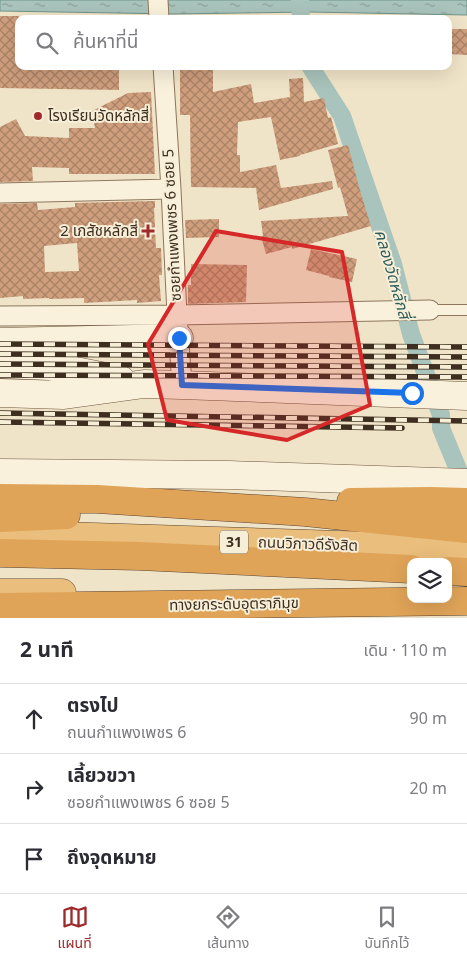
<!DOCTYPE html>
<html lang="th">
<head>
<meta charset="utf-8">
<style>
  :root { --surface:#fff; --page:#f7f7f7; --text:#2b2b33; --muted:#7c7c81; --line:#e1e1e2; --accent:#9e2a2b }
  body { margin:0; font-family:Georgia,"Noto Sans Thai",serif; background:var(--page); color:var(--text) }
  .controls { position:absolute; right:15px; bottom:15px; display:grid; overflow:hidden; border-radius:10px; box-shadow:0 5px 20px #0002 }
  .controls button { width:45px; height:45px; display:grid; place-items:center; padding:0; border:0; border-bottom:1px solid var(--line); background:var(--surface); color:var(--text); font:25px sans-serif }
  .stop { position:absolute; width:15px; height:15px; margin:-11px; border:4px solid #1a73e8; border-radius:50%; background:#fff }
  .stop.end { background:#1a73e8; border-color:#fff; box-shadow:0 1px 5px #0008 }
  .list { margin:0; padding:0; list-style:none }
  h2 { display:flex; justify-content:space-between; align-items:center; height:65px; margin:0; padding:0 20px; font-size:21px }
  h2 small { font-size:16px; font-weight:400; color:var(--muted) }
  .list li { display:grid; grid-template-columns:32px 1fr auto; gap:15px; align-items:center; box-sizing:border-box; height:70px; padding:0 20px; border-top:1px solid var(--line) }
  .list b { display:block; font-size:19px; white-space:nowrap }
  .list p { margin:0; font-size:16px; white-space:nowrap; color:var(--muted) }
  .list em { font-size:16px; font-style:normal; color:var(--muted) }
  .icon { flex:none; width:28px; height:28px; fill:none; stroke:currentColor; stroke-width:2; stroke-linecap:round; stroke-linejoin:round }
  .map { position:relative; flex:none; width:467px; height:618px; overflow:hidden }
  .search { position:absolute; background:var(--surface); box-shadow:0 5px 20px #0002; left:15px; right:15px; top:15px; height:55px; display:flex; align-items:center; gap:12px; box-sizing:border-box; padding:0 18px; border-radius:10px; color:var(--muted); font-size:19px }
  .sheet { height:275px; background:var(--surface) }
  nav { display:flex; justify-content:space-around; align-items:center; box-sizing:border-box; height:70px; border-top:1px solid var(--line); background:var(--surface); font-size:14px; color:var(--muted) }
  nav a { display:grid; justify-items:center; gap:2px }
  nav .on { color:var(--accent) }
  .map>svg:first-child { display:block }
</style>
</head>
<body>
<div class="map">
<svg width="467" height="618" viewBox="0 0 467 618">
  <defs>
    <pattern id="water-ripples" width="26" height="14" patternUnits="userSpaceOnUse" patternTransform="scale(1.25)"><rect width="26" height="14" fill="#a9c4bc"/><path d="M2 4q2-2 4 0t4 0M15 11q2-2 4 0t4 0" fill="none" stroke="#8ba098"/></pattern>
    <pattern id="building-cross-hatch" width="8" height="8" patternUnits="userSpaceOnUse" patternTransform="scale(1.25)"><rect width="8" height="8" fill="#cf9f7d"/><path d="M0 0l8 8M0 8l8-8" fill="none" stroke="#a98266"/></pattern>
  </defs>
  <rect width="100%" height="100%" fill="#f0e4c8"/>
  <path fill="url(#water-ripples)" stroke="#6f938a" d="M0 0H467V15L309 12 174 14 0 11Z"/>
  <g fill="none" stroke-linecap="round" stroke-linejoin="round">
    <path stroke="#a9c4bc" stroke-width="18" d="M300 0 301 19
      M310 66 342 116 393 264 411 334 441 415V428L462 479 467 485"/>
  </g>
  <path fill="url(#building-cross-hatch)" fill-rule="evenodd" d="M0 16H19V66H119V90L0 88Z
    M448 29H467V55L448 54Z
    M180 67H213V92L251 84 254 103 290 97 289 79 303 78 304 102 324 98 328 118 331 117 338 144 300 155V156L280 160 271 117 238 122 237 155H240V172L276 165 281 188 332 181 333 189 259 210 256 188 191 187 190 115H180Z
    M151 92 155 174H69V168L32 167 33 181 0 182V127L16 119 25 136 69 138V128H95L92 111 128 93Z
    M348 145 359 187 371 226 313 243 292 249V247L266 254 261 236H263L261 221 348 216 340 187 338 188 328 150Z
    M155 201V208H154L156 248H161L162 275H159L161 301 137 303V300L84 303V298L49 299V298L23 299V296L0 298V204L37 203 38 210 75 207V203ZM77 243 79 271 45 272 44 246Z
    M219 219V237L186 238 185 220Z
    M311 249 357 259 352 282 329 277V276L306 270Z
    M191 264 247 265 246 302 188 304V285H191Z"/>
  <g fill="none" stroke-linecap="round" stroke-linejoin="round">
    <defs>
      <path id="service" d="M430 310H467"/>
      <path id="minor" d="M158 0 159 19
        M163 66 171 189 177 315 182 385
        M0 193 171 189
        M0 316 177 315 430 310"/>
      <path id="secondary" d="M0 342 179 338
        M0 364 50 366 121 380
        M0 393 64 395 144 384 182 385 467 396
        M0 473 229 475 467 483"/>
      <path id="trunk" d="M0 534 467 549
        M0 593H62"/>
      <path id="motorway" d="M0 498 97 499 305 512 467 529
        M351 502 430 501 467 502
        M0 518 66 515
        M0 553 139 556 411 569
        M448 571 467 572
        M0 607 467 601"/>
    </defs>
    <use href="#service" stroke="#8d765c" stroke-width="12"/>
    <use href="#minor" stroke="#8d765c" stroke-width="21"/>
    <use href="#secondary" stroke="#6f573f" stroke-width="29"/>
    <use href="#trunk" stroke="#5b4430" stroke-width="29"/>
    <use href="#motorway" stroke="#5b4430" stroke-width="29"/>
    <use href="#service" stroke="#faf1dc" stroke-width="10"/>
    <use href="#minor" stroke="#faf1dc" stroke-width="19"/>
    <use href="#secondary" stroke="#faf1dc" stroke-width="28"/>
    <use href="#trunk" stroke="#eabe7c" stroke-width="28"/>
    <use href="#motorway" stroke="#e0a458" stroke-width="28"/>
    <defs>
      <path id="rail" d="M0 344 467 347
        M0 354 467 357
        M0 364 467 367
        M0 375 467 377
        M0 413 467 421
        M0 422 402 428"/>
    </defs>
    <use href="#rail" stroke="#3d2e20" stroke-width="5.5"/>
    <use href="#rail" stroke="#f7eed8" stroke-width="4" stroke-dasharray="11" stroke-linecap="butt"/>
  </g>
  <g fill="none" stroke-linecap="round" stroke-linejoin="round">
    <path stroke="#1a73e8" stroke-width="6" d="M179 338 182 385 412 393"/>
  </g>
  <path fill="#d62828" fill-opacity="0.2" stroke="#d62828" stroke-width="4" stroke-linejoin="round" d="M216 231 342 252 370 405 287 440 167 420 148 344Z"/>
  <g fill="#9e2a2b" stroke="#f7eed8" stroke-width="2">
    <circle cx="38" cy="116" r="5"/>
    <path d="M145.5 223.5h5v5h5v5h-5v5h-5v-5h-5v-5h5z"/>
  </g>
  <g text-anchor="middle" stroke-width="4" stroke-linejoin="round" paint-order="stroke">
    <rect fill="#f7eed8" stroke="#756857" stroke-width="1" x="220" y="530.5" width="28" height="23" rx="4"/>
    <g font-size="14" font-weight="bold" fill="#3d2e20">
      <text x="234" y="547">31</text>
    </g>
    <g font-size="15" fill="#3d2e20" stroke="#f7eed8" text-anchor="start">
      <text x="48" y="121">โรงเรียนวัดหลักสี่</text>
      <text x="138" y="236" text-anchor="end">2 เภสัชหลักสี่</text>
    </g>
    <g font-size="15" fill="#3d2e20" stroke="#f7eed8">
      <text transform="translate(172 225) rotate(-93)" y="5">ซอยกำแพงเพชร 6 ซอย 5</text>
      <text transform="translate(308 544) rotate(2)" y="5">ถนนวิภาวดีรังสิต</text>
      <text transform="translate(234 604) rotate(-1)" y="5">ทางยกระดับอุตราภิมุข</text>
    </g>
    <g font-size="16" font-style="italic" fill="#2f5d5a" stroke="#f7eed8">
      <text transform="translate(393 274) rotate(74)" y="6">คลองวัดหลักสี่</text>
    </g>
  </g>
</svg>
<div class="controls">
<button><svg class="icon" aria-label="layers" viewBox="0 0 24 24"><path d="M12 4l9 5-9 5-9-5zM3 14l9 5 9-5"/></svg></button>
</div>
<div class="stop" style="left:412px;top:393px"></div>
<div class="stop end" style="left:179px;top:338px"></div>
<div class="search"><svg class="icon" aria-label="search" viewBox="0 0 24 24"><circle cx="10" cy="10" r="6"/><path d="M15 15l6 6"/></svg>ค้นหาที่นี่</div>
</div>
<section class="sheet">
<h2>2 นาที<small>เดิน · 110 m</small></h2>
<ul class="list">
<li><svg class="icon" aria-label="ahead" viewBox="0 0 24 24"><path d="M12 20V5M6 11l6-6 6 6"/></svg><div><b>ตรงไป</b><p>ถนนกำแพงเพชร 6</p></div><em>90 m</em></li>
<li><svg class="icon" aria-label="right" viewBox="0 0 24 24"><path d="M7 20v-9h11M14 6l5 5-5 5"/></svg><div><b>เลี้ยวขวา</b><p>ซอยกำแพงเพชร 6 ซอย 5</p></div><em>20 m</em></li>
<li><svg class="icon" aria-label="arrive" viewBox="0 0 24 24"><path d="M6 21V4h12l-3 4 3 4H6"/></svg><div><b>ถึงจุดหมาย</b></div></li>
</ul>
</section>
<nav>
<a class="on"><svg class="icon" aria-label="map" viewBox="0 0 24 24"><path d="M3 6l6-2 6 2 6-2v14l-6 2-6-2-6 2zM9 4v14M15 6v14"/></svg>แผนที่</a>
<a><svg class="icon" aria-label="directions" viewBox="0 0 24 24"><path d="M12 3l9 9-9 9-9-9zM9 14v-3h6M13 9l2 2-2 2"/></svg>เส้นทาง</a>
<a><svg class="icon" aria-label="saved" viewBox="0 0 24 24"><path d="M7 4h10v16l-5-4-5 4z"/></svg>บันทึกไว้</a>
</nav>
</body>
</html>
